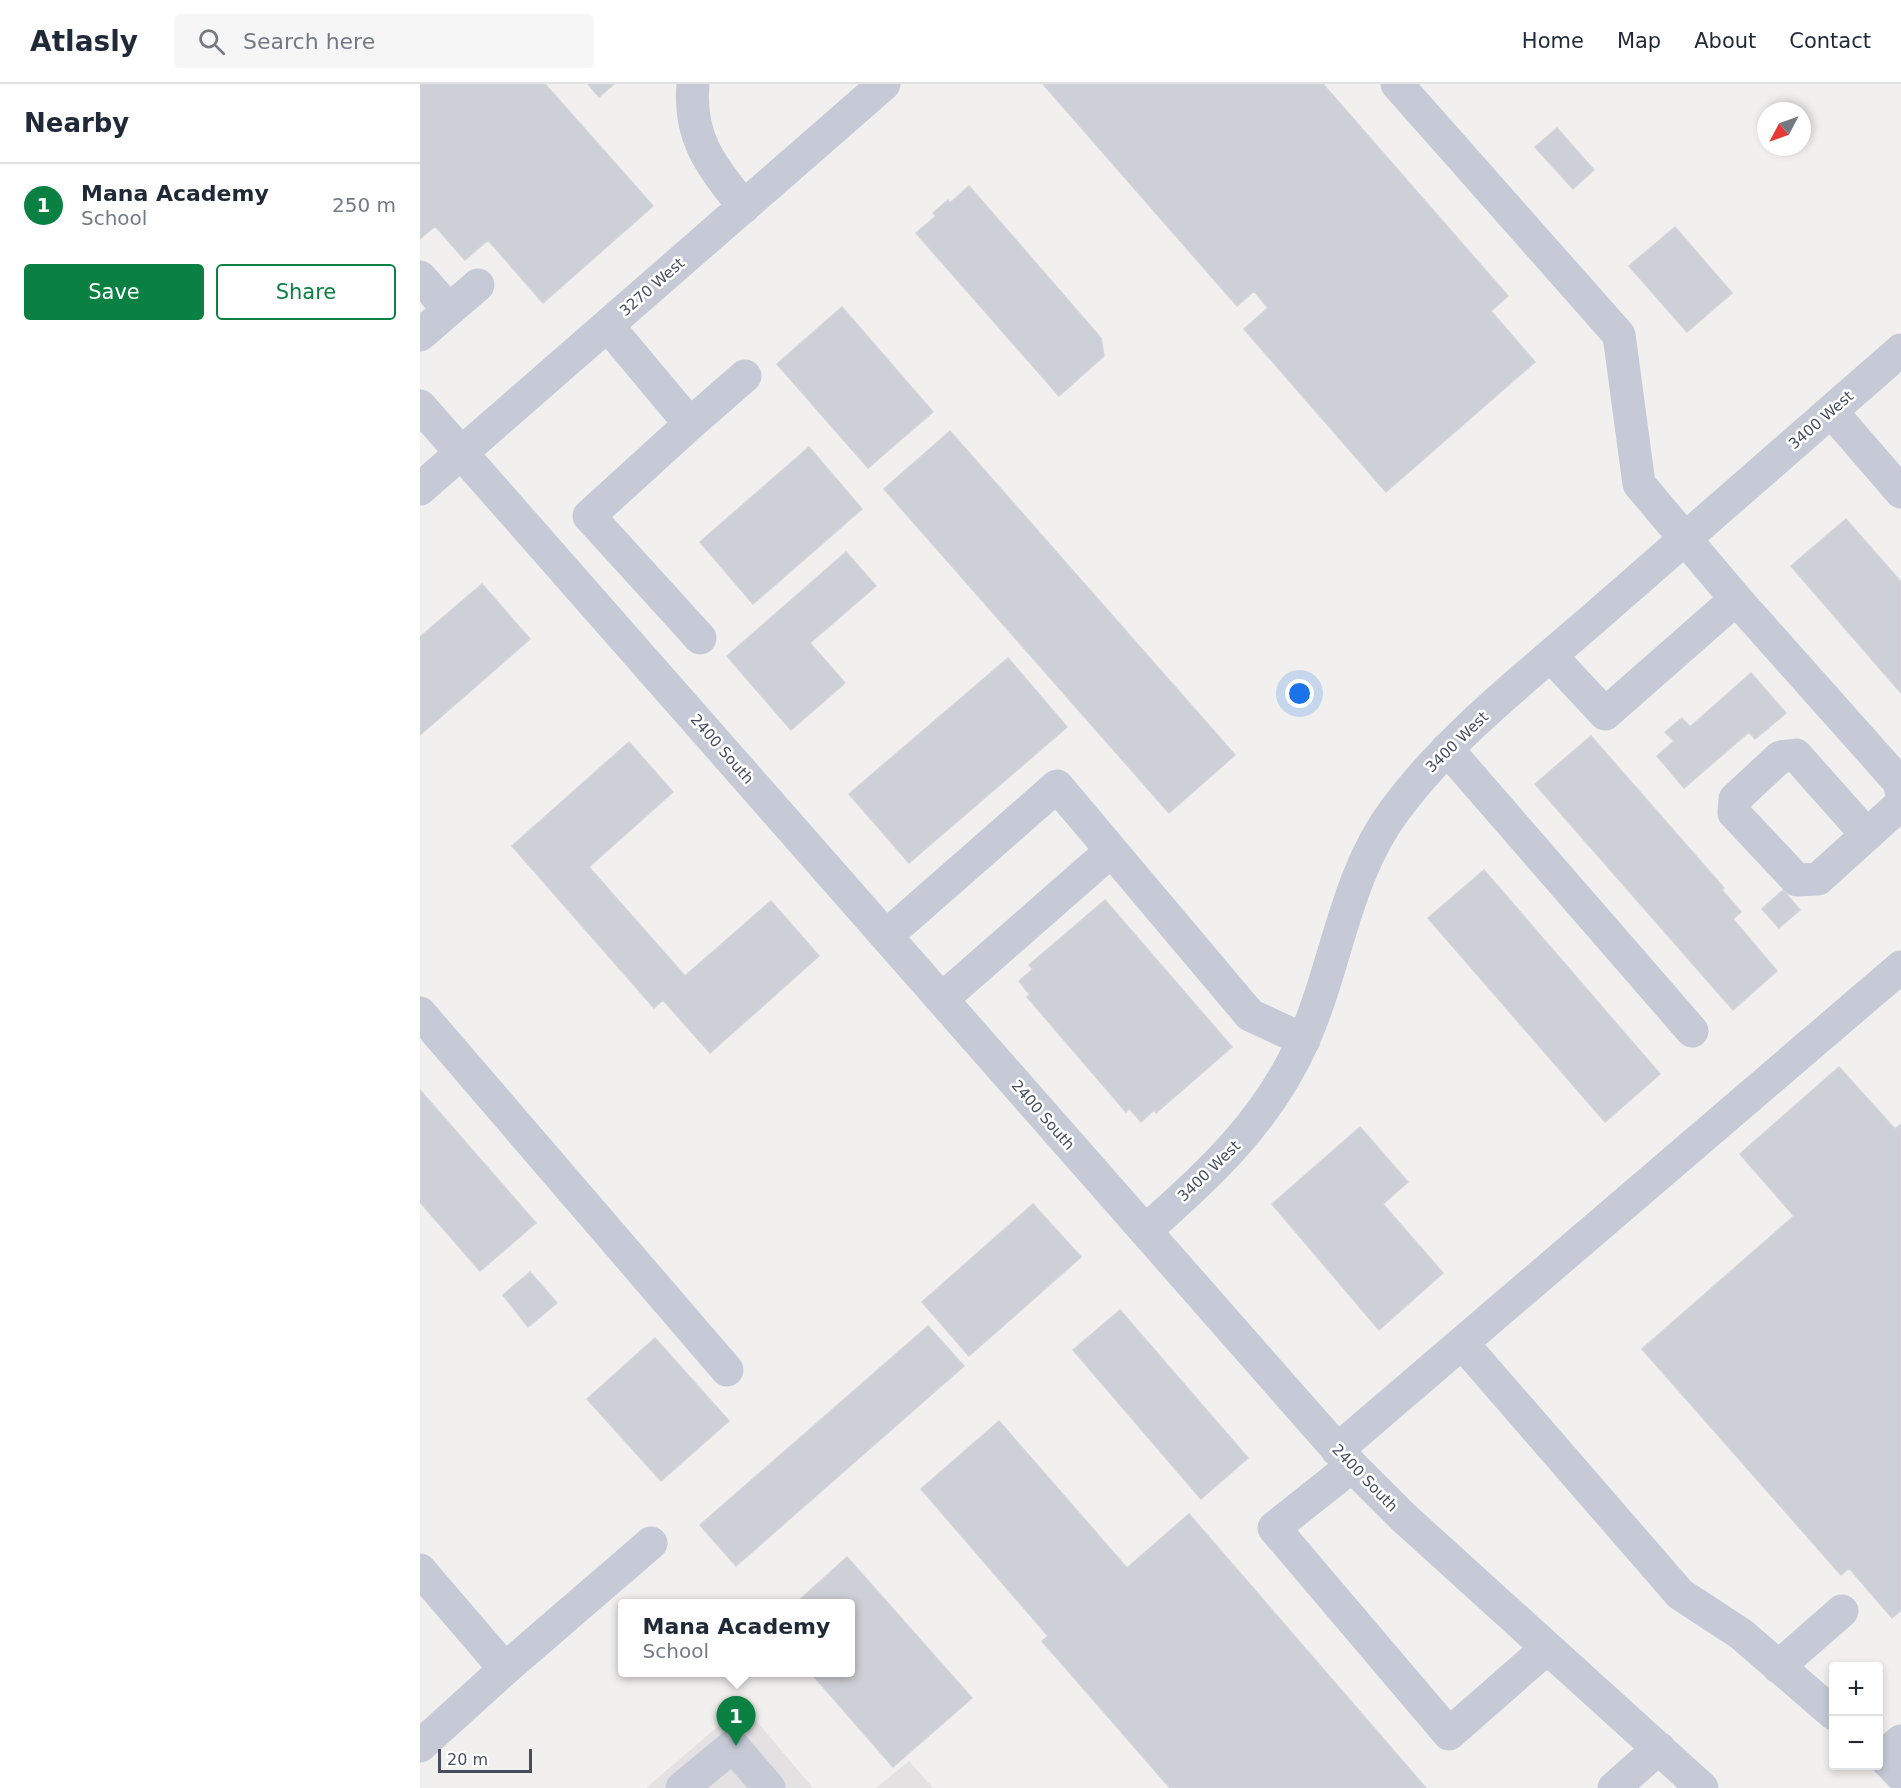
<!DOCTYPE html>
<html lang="en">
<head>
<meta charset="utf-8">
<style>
  :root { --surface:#fff; --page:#f6f6f7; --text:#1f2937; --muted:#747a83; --line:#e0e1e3; --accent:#0b8043 }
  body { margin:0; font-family:"DejaVu Sans",sans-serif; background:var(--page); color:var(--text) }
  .controls { position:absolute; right:18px; bottom:18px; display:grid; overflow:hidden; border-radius:6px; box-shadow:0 3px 9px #0003 }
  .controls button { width:54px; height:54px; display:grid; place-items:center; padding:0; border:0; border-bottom:2px solid var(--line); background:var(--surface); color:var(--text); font:30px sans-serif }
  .compass { position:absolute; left:1337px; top:18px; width:54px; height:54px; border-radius:50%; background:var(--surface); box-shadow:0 3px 9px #0003; rotate:229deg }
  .scale { position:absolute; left:18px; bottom:15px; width:94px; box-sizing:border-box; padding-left:6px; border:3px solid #474d5d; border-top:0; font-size:16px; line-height:21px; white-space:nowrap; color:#474d5d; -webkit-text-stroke:4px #fff; paint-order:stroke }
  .you { position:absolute; left:880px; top:610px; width:21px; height:21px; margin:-15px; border:4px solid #fff; border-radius:50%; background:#1a73e8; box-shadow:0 0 0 9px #1a73e833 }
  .badge { display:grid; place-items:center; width:39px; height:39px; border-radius:50%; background:var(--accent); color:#fff; font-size:20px; font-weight:700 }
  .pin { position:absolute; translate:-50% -50px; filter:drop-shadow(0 2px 3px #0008) }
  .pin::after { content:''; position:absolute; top:32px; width:21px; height:18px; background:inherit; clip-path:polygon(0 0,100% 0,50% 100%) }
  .popup { position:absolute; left:198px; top:1515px; width:237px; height:78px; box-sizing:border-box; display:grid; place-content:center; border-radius:6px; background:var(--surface); filter:drop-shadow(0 2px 4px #0005); font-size:20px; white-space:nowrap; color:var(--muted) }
  .popup b { font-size:22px; color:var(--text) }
  .popup::after { content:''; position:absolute; left:50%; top:100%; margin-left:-12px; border:12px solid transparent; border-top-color:var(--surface) }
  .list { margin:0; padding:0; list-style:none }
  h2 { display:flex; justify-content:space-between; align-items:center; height:78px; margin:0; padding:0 24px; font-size:26px }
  h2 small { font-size:20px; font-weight:400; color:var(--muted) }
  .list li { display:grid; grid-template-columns:39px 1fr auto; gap:18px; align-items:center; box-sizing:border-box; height:84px; padding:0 24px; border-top:2px solid var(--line) }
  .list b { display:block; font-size:22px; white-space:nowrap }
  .list p { margin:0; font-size:20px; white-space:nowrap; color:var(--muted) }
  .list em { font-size:20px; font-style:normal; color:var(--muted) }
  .actions { display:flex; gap:12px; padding:18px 24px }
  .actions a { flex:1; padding:14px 0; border:2px solid var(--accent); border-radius:6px; text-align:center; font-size:21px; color:var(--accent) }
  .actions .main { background:var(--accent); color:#fff }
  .icon { flex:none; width:33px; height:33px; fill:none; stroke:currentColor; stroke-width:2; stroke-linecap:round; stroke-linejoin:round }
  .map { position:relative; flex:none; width:1481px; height:1704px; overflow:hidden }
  header { display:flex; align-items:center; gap:36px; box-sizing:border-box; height:84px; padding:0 30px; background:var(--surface); border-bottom:2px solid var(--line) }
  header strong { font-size:28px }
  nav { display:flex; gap:33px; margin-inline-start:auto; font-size:21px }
  .search { width:420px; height:54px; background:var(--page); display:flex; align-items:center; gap:15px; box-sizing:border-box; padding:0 21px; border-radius:6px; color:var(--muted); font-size:22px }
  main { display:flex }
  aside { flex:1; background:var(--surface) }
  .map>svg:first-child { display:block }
</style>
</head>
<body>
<header>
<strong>Atlasly</strong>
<div class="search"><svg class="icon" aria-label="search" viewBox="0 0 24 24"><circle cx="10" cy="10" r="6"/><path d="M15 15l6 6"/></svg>Search here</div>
<nav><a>Home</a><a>Map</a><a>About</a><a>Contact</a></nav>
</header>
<main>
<aside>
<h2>Nearby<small></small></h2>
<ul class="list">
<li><span class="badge">1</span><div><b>Mana Academy</b><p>School</p></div><em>250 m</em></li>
</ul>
<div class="actions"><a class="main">Save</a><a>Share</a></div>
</aside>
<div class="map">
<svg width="1481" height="1704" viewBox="0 0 1481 1704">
  <rect width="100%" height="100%" fill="#f2f0ef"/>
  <path fill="#e3e1e1" d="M323 1621 393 1704H226Z
    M489 1677 513 1704H456Z"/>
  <path fill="#ced0d7" stroke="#d3d3db" stroke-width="1.5" d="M0 0H125L233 122 123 219 68 156 45 176 15 142 0 155Z
    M168 0H194L179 13Z
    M623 0H903L1088 212 1071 227 1115 278 966 408 824 245 848 224 834 207 817 222Z
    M1137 44 1174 86 1153 105 1115 63Z
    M549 102 681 254 684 272 639 312 496 149 516 132 513 129 528 116 530 119Z
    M1255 143 1312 209 1267 248 1209 182Z
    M422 223 513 328 448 384 357 280Z
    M530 347 815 671 749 729 464 405Z
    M389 363 442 425 333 520 280 458Z
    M1426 435 1481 498V609L1371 482Z
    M426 468 456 502 390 559 425 599 371 646 307 572Z
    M62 500 110 555 0 651V553Z
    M588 574 647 643 489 779 429 710Z
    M1331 589 1366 629 1335 655 1329 648 1264 704 1237 672 1254 657 1245 648 1262 634 1270 643Z
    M1171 652 1304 804 1302 806 1321 828 1313 835 1357 887 1313 926 1115 700Z
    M209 658 253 708 169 783 265 892 351 817 399 872 290 969 243 916 234 924 92 762Z
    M1064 786 1240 990 1185 1038 1008 834Z
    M1363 806 1380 826 1359 844 1342 825Z
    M685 816 812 963 736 1029 734 1026 721 1038 709 1024 706 1028 607 913 610 911 599 897 613 885 609 881Z
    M1419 983 1475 1045 1481 1040V1526L1472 1534 1429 1484 1421 1491 1222 1265 1374 1132 1320 1070Z
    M0 1006 116 1139 60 1187 0 1118Z
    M940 1043 988 1098 963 1120 1023 1189 959 1246 852 1120Z
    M613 1120 661 1173 549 1272 502 1218Z
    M110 1188 137 1219 108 1243 83 1211Z
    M700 1226 828 1374 781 1415 653 1266Z
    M508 1242 544 1282 316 1482 280 1441Z
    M235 1254 309 1337 241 1397 167 1315Z
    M579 1337 707 1484 769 1430 1006 1704H750L622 1557 628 1552 501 1405Z
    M427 1473 552 1614 473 1683 390 1588H430V1520H375Z"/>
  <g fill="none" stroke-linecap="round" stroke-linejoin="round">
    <path stroke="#c5cad6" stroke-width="33" d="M273 0C268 55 292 82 324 123
      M977 0 1199 251 1219 400 1316 515 1185 630 1131 572
      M0 193 29 226
      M188 242 270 340 325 292
      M0 251 58 201
      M0 322 932 1382 982 1432 1282 1704
      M1411 327 1481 408
      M270 340 169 432 280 554
      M0 405 464 0
      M1316 515 1479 698 1481 707
      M1027 665 1272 947
      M1447 751 1376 671 1360 673 1315 715 1314 729 1377 796 1398 795 1481 720
      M466 852 637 702 830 931 884 956
      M522 915 691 767
      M0 929 307 1286
      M725 1147C789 1091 848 1036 883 957 917 882 924 794 975 726 1029 653 1104 595 1172 536 1275 446 1378 356 1481 266
      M1043 1260 1260 1510 1321 1550 1414 1630
      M917 1366 1481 883
      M932 1382 854 1444 1029 1650 1127 1564
      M0 1486 85 1585 231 1459
      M1358 1583 1422 1527
      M1481 1657 1463 1672 1481 1691
      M0 1662 85 1585
      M262 1704 313 1662 349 1704
      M1194 1704 1239 1664"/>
  </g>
  <g text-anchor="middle" stroke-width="5" stroke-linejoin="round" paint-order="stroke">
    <g font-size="15" fill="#474d5d" stroke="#fff">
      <text transform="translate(232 203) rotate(-41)" y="5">3270 West</text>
      <text transform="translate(1401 336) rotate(-41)" y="5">3400 West</text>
      <text transform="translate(1037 658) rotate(-44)" y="5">3400 West</text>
      <text transform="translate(302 665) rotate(49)" y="5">2400 South</text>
      <text transform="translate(623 1031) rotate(49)" y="5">2400 South</text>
      <text transform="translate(789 1087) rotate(-44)" y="5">3400 West</text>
      <text transform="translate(945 1394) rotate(46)" y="5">2400 South</text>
    </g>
  </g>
</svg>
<div class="controls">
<button>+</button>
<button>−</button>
</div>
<svg class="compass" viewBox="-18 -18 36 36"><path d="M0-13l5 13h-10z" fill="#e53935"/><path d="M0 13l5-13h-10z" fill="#747a83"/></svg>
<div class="scale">20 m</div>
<div class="you"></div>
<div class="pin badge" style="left:316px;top:1662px">1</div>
<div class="popup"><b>Mana Academy</b>School</div>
</div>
</main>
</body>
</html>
